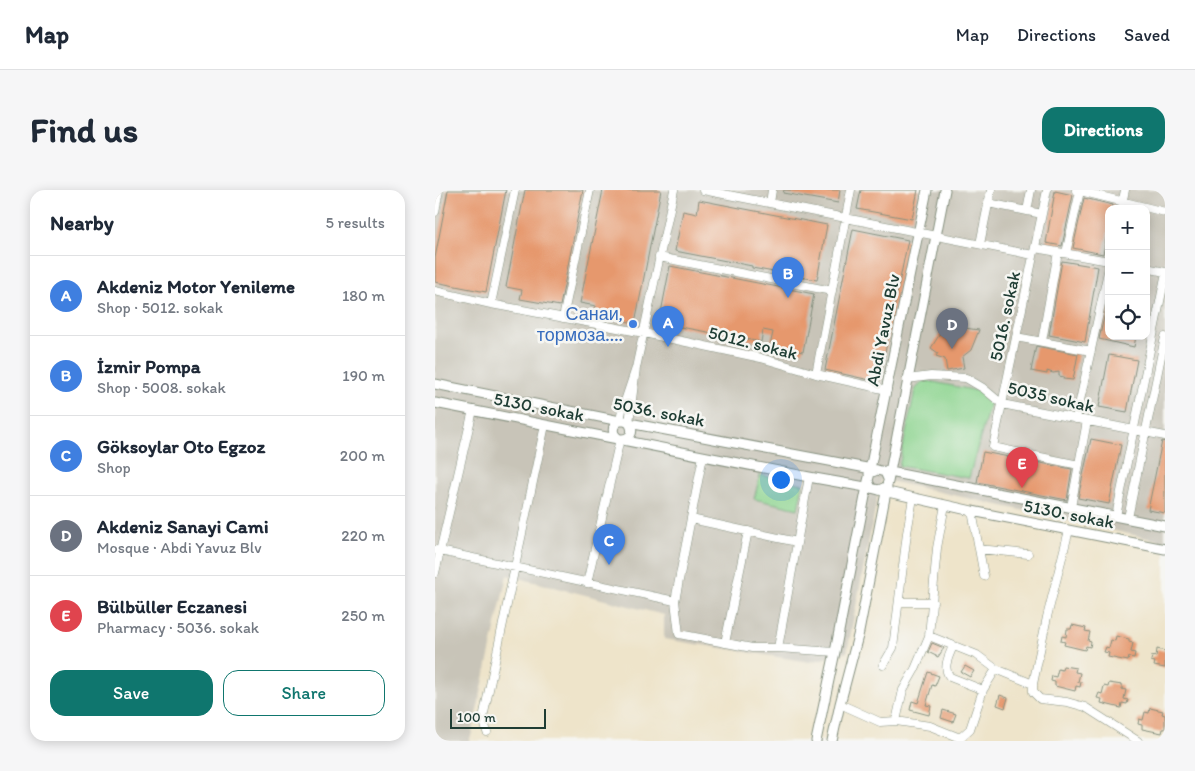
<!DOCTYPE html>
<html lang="en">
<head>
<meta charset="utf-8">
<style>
  :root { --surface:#fff; --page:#f6f6f7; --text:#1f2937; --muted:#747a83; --line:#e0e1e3; --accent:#0f766e }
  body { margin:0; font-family:Itim,sans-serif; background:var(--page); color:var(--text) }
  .controls { position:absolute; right:15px; top:15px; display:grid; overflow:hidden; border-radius:10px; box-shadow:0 2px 12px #0003 }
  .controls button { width:45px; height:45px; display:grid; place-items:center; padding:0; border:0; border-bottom:1px solid var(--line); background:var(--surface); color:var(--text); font:25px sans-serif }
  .scale { position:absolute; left:15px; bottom:12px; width:96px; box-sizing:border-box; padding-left:5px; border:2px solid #1f3d34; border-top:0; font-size:14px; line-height:18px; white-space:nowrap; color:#1f3d34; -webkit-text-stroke:4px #f6f6f2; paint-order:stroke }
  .you { position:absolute; left:345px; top:289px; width:18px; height:18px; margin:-12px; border:4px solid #fff; border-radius:50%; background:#1a73e8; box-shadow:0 0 0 8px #1a73e833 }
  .badge { display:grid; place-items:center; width:32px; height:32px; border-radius:50%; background:var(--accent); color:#fff; font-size:16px; font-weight:700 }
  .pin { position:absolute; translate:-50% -41px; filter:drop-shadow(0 1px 2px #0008) }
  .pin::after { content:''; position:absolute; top:26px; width:18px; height:15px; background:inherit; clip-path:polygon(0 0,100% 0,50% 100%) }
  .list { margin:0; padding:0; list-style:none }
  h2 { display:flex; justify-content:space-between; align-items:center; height:65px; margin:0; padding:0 20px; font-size:21px }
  h2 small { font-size:16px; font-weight:400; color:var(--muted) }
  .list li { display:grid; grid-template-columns:32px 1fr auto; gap:15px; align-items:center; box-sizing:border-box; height:80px; padding:0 20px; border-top:1px solid var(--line) }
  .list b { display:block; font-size:19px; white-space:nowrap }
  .list p { margin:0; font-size:16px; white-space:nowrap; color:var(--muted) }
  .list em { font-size:16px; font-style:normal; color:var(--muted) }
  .actions { display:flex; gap:10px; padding:15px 20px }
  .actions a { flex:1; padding:11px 0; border:1px solid var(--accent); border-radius:15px; text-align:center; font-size:18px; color:var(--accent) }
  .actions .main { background:var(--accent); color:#fff }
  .icon { flex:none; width:28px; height:28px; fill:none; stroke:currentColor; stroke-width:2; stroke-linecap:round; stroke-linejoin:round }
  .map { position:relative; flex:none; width:730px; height:551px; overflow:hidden; border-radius:15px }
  header { display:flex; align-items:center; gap:30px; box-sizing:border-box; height:70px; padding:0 25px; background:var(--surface); border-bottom:1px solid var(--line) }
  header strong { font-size:24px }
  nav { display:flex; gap:28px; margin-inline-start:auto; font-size:18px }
  .intro { display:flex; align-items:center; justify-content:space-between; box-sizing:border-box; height:120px; padding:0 30px }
  h1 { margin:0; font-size:35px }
  .button { padding:12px 22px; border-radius:15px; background:var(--accent); color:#fff; font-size:18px; font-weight:700 }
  main { display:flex; gap:30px; padding:0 30px }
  aside { flex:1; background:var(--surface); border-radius:15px; box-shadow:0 2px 12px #0003 }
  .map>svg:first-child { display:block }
</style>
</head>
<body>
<header>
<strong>Map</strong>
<nav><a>Map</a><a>Directions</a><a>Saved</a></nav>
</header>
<div class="intro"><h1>Find us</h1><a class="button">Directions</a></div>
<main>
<aside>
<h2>Nearby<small>5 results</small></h2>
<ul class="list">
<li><span class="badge" style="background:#3f7fe0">A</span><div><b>Akdeniz Motor Yenileme</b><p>Shop · 5012. sokak</p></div><em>180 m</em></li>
<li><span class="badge" style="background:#3f7fe0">B</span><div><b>İzmir Pompa</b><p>Shop · 5008. sokak</p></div><em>190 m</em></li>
<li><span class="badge" style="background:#3f7fe0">C</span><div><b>Göksoylar Oto Egzoz</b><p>Shop</p></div><em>200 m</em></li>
<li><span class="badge" style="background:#6b7280">D</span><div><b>Akdeniz Sanayi Cami</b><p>Mosque · Abdi Yavuz Blv</p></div><em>220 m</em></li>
<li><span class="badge" style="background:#e0444e">E</span><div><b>Bülbüller Eczanesi</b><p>Pharmacy · 5036. sokak</p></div><em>250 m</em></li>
</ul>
<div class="actions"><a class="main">Save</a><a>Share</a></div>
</aside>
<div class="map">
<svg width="730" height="551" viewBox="0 0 730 551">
  <rect width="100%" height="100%" fill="#f6f6f2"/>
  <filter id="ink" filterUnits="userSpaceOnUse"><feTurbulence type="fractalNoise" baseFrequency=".02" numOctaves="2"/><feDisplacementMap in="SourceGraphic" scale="10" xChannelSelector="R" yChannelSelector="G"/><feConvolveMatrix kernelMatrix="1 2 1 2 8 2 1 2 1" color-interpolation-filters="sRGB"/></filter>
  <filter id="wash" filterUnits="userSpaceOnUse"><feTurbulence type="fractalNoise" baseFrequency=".0096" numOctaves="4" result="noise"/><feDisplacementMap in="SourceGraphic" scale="20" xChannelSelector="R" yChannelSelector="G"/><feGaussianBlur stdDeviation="1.12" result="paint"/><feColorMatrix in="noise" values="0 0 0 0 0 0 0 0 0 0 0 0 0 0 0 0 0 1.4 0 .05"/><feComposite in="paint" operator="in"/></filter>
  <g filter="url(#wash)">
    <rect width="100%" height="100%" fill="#eee4ca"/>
    <path fill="#c8c4b8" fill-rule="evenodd" d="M0 0H730V352L446 289 412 462 375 472 229 449V425L72 385 37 543 34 551H0ZM674 19H711V146H674Z"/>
    <path fill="#8cd48f" stroke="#568862" d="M489 190 548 202 555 213 534 288 464 276 480 200Z
      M325 285 368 294 363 319 319 309Z"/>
    <g id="blocks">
      <path fill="#e6986d" d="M13 0H71L51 102 0 92V68Z
        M90 0H148L125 116 85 109 87 100 71 97Z
        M168 0H226L200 133 160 125 161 116 145 113Z
        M349 0H405L403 13 348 3Z
        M426 0H483L477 29 422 19Z
        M620 1 638 5 627 56 611 53Z
        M649 8 678 15 677 19H674V36L668 64 638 58Z
        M264 10 392 35 382 90 317 78V76L240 61 248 21 262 24Z
        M418 39 473 50 444 192 390 180Z
        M627 71 663 77 650 152 614 145Z
        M235 76 379 104 368 162 335 156 338 142 328 140 326 152 224 133Z
        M671 119H674V146H701L699 157 664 149Z
        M514 134 520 135 522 137 544 140 536 160 527 167 529 178 512 181 510 169 501 166 503 163 496 158 510 136Z
        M601 156 643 164 638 190 628 189 629 187 624 186V182L618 183 612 181V184L596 181Z
        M674 165 702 170 692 222 664 217Z
        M656 249 686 255 674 314 643 308Z
        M727 251 730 252V323L713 320Z
        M548 262 637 279 632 310 542 292Z
        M637 435 651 438 650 441 655 442 653 451 656 452 655 457 651 456 650 460 629 455 630 452 626 451 627 446 631 447 632 439H636Z
        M681 446 694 449V452L698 453 696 462 700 463 699 468 694 467 693 471 673 467 674 463 669 462 671 457 674 458 676 450 680 451Z
        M497 453 509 458 503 467 493 462Z
        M722 459 730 461V478L719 476 720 472 716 471 717 466 721 467Z
        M530 476 539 481 535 487 526 482Z
        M628 476 641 478 640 482 645 483 643 492H646L645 497 641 496 640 501 620 496V492L616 491 617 486 621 487 623 479 627 480Z
        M493 482 504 486 500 496 497 495 491 515 496 516 494 525 475 520 477 511 483 513Z
        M674 493 687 495V499L691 500 689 509 693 510 692 514 687 513 686 518 666 513 667 509 662 508 664 503 667 504 669 496 673 497Z
        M565 505 573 508 570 518 562 515Z
        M715 518 728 521 727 524 730 525V539H728L727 543 707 539V535L703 534 704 529 708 530 710 522 714 523Z
        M508 520 521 524 518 532 506 528Z"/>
    </g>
  </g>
  <g filter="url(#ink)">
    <use href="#blocks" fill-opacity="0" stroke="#86907f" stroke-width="1"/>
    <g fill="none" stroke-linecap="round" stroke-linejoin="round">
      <defs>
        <path id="minor" d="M268 0 598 65
          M612 0 558 257 644 275
          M641 0 730 22
          M335 13 337 0
          M553 13 607 24
          M686 19 690 0
          M592 21 596 0
          M0 22 4 0
          M545 54 556 0
          M600 58 674 71
          M631 63 645 1
          M224 67 397 101
          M711 78 730 82
          M0 101 56 114 209 143 326 168 381 184 452 200
          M56 114 80 0
          M128 128 155 0
          M581 147 656 161
          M607 151 623 62
          M201 178 239 0
          M381 184 416 0
          M472 189 496 186 531 188 548 198 567 214 730 246
          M641 229 674 77
          M185 231 187 220 201 178 194 233
          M268 266 240 411 244 444 317 458H343L400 462
          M636 317 652 231
          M537 321 549 386
          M681 326 730 87
          M693 328 730 147
          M256 329 362 352
          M634 340 612 427 598 494V502L605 509 632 512 650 517 703 551
          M544 359 593 364
          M0 360 240 411
          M0 383 38 220
          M152 393 185 249
          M465 412H498
          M494 446 542 465 561 479 598 494
          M290 453 313 341
          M518 456C514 466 507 478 515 487L548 500
          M343 458 374 287
          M448 475 458 458 472 343 478 308
          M405 514 445 532 461 531 495 536 525 548V551
          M461 531 468 500 480 479 494 446 502 358 510 315
          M52 542 48 528 110 235
          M525 548 535 539 548 500 561 479"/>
        <path id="major" d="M0 194 185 231H190L194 233 442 280
          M0 213 374 287 436 298
          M185 231C176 235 176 245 185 249 195 250 200 242 194 233
          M450 281 730 336
          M434 284 492 0
          M453 289 450 282 442 280 435 283 433 291 436 298 444 300 451 297 453 292 510 0
          M444 300 537 321 730 359
          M381 551 400 462 433 291
          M397 551 405 514 424 442 452 297"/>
      </defs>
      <use href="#minor" stroke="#86907f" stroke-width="9"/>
      <use href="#major" stroke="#86907f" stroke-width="11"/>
      <use href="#minor" stroke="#fff" stroke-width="8"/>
      <use href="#major" stroke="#fff" stroke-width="9"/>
    </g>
  </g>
  <circle fill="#3f7fe0" stroke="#f6f6f2" stroke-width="2" cx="198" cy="134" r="5"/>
  <g text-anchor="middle" stroke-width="5" stroke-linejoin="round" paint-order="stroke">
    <g font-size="18" fill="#366cbe" stroke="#f6f6f2" text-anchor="end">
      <text x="188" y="130">Санаи,<tspan x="188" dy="21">тормоза....</tspan></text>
    </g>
    <g font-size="18" fill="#1f3d34" stroke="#f6f6f2">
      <text transform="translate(570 126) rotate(-78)" y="6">5016. sokak</text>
      <text transform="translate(448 140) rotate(-79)" y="6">Abdi Yavuz Blv</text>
      <text transform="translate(318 153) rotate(14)" y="6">5012. sokak</text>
      <text transform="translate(616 207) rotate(13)" y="6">5035 sokak</text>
      <text transform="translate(104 217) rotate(11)" y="6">5130. sokak</text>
      <text transform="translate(224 222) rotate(11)" y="6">5036. sokak</text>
      <text transform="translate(634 324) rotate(11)" y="6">5130. sokak</text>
    </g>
  </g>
</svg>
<div class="controls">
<button>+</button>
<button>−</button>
<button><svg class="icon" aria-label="locate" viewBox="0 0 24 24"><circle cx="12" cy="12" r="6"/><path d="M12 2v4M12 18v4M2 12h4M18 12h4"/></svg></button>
</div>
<div class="scale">100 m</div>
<div class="you"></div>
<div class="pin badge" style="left:233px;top:157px;background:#3f7fe0">A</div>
<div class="pin badge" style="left:353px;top:108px;background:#3f7fe0">B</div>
<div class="pin badge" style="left:174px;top:375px;background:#3f7fe0">C</div>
<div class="pin badge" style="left:517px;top:159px;background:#6b7280">D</div>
<div class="pin badge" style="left:587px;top:298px;background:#e0444e">E</div>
</div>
</main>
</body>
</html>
